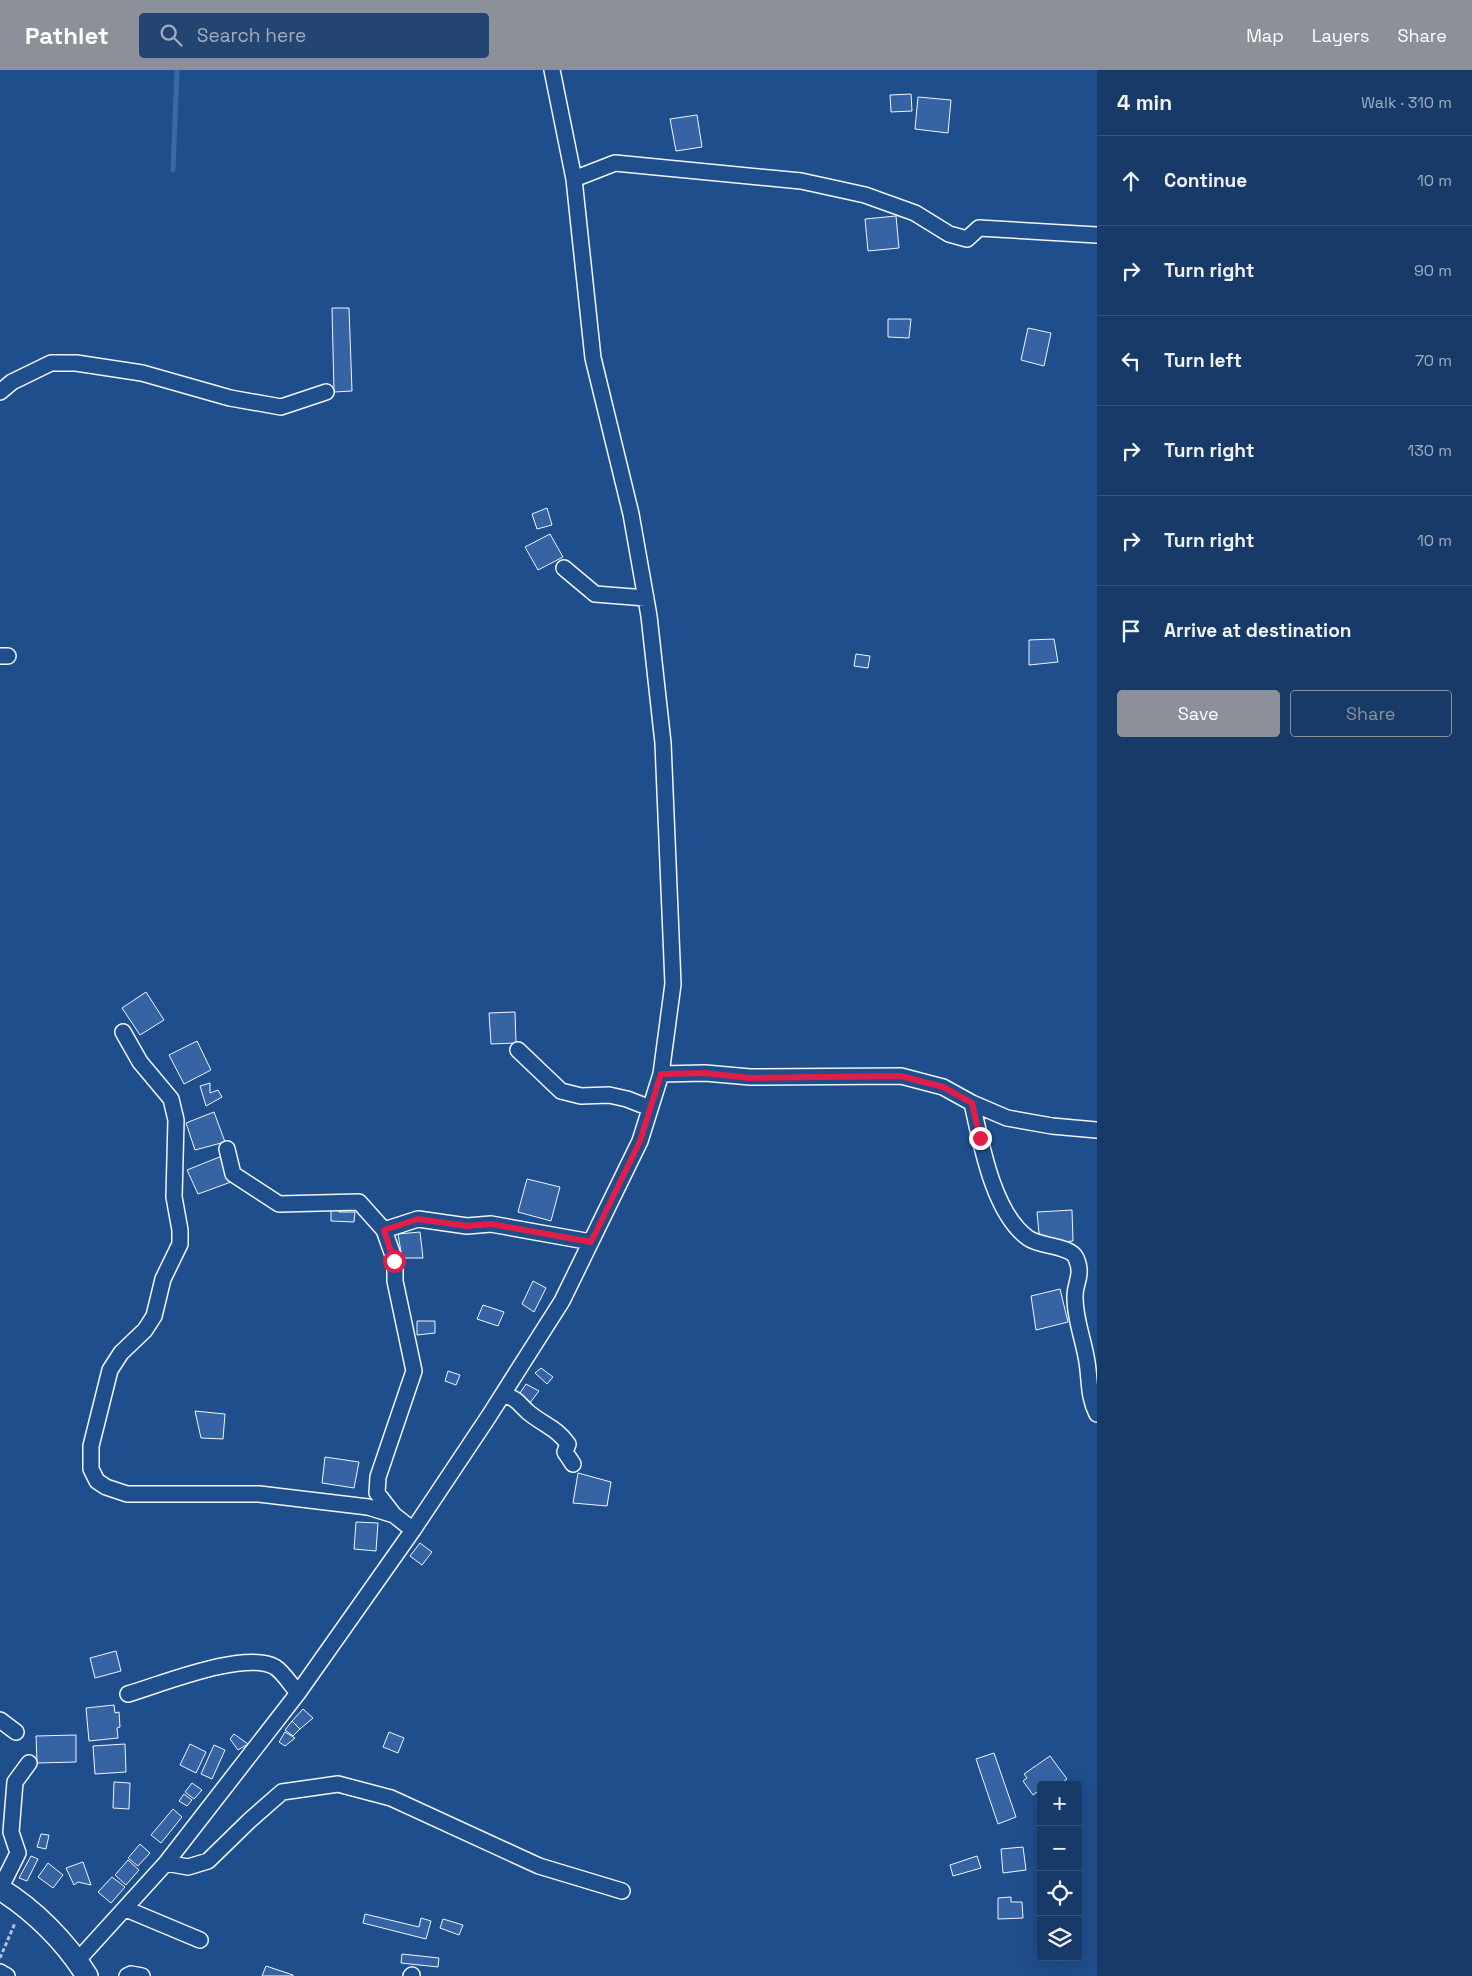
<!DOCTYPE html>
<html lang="en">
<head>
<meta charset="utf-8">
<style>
  :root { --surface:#173a69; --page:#244571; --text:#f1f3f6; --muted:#9eadc0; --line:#36547d; --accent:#8c9099 }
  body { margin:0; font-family:"Space Grotesk",sans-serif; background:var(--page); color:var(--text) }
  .controls { position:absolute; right:15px; bottom:15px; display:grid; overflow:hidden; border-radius:5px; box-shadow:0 5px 20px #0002 }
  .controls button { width:45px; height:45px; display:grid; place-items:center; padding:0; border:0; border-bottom:1px solid var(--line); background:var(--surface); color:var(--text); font:25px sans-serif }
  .stop { position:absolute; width:15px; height:15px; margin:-11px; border:4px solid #e11d48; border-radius:50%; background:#fff }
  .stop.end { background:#e11d48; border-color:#fff; box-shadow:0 1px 5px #0008 }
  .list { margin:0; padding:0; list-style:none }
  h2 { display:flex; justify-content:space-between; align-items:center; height:65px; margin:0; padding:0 20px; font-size:21px }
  h2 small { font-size:16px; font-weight:400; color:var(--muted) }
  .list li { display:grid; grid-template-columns:32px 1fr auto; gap:15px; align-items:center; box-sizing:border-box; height:90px; padding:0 20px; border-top:1px solid var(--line) }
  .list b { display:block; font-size:19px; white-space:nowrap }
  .list em { font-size:16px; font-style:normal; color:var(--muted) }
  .actions { display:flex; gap:10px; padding:15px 20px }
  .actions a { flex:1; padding:11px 0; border:1px solid var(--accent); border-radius:5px; text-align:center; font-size:18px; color:var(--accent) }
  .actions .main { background:var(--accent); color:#fff }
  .icon { flex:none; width:28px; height:28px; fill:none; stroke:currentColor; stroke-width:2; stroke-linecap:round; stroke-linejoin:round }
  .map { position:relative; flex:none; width:1097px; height:1906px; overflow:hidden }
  header { display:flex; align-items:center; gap:30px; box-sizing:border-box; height:70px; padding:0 25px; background:var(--accent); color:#fff }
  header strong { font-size:24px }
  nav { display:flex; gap:28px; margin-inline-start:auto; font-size:18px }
  .search { width:350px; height:45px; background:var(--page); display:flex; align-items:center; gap:12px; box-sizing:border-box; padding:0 18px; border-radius:5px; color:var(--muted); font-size:19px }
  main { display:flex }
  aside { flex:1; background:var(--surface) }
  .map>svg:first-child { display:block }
</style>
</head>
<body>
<header>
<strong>Pathlet</strong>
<div class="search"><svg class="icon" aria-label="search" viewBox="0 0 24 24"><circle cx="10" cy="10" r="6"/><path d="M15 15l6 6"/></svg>Search here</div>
<nav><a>Map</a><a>Layers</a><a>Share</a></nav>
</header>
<main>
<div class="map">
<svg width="1097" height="1906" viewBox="0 0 1097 1906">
  <rect width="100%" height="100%" fill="#1f4e8c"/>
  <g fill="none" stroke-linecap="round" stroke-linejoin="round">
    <path stroke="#3b69a3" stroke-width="5" d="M173 100 177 0"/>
  </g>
  <path fill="#3563a3" stroke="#f2f6ff" d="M911 24 912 41 891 42 890 25Z
    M918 27 951 30 948 63 915 59Z
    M697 45 702 77 676 81 670 49Z
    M896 146 899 178 868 181 865 149Z
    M332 238H349L352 321 334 322Z
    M888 249H911L909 268 888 267Z
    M1028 258 1051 263 1044 296 1021 290Z
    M547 438 552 455 537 459 532 444Z
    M550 464 563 487 538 500 525 477Z
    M1054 569 1058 592 1029 595V570Z
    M856 584 870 586 868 598 854 596Z
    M146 922 164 950 140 965 122 938Z
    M515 942 516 973 491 974 489 943Z
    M197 971 211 1000 184 1014 169 985Z
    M210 1013V1023L218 1020 222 1027 206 1036 200 1016Z
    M214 1042 225 1072 195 1080 186 1053Z
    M222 1086 231 1112 198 1124 187 1100Z
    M527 1109 560 1117 551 1151 518 1142Z
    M340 1138 339 1142H355L354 1152 331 1151V1139Z
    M1072 1140 1073 1171 1040 1174 1037 1142Z
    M420 1162 423 1188H402L398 1164Z
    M533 1211 546 1218 534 1242 522 1234Z
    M1060 1219 1068 1252 1036 1260 1031 1226Z
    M483 1235 504 1242 498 1256 477 1249Z
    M417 1251H435V1263L417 1265Z
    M541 1298 553 1307 547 1314 535 1303Z
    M448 1301 460 1305 456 1315 445 1311Z
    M526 1314 539 1321 529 1334 518 1326Z
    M195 1341 225 1344 223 1369 201 1368Z
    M325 1387 359 1392 354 1418 322 1413Z
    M578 1403 611 1412 607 1436 573 1433Z
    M356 1452 378 1453 376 1481 354 1479Z
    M420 1473 432 1482 422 1495 410 1486Z
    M116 1581 121 1601 95 1608 90 1588Z
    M114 1635 115 1643 119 1642 120 1657 117 1658 118 1668 89 1671 86 1638Z
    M303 1639 313 1648 300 1659 292 1651Z
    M292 1651 300 1659 293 1666 285 1660Z
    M285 1662 295 1668 285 1676 279 1672Z
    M389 1662 404 1668 398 1683 383 1677Z
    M234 1664 248 1674 238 1680 230 1669Z
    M76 1665V1692L37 1693 36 1666Z
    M125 1674 126 1702 95 1704 93 1676Z
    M190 1674 206 1682 196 1703 180 1695Z
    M214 1675 225 1680 212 1709 201 1704Z
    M994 1683 1016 1747 998 1754 976 1689Z
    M1050 1686 1067 1709 1059 1715H1041V1728L1037 1722 1033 1725 1023 1711 1027 1708 1024 1704Z
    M114 1712 130 1713 129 1739 113 1738Z
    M192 1713 202 1720 194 1729 185 1722Z
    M184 1724 192 1730 187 1736 179 1731Z
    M173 1739 182 1747 161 1773 151 1765Z
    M41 1764 49 1765 46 1779 37 1777Z
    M140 1774 150 1783 138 1796 128 1788Z
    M1023 1777 1026 1800 1003 1803 1001 1779Z
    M31 1786 38 1789 27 1811 19 1808Z
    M977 1786 981 1798 953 1806 950 1795Z
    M128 1790 139 1800 126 1815 115 1805Z
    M83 1792 91 1815 78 1812 74 1815 66 1798Z
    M48 1793 63 1805 53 1818 38 1807Z
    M112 1807 125 1817 111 1833 98 1822Z
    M1011 1827V1832H1022L1023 1848 998 1849V1828Z
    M365 1844 419 1857 421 1848 431 1851 426 1869 363 1853Z
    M443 1849 463 1855 459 1865 440 1858Z
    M402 1884 439 1888 438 1897 401 1893Z
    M266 1896 293 1905V1906H262Z"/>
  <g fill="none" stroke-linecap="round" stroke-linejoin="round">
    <defs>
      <path id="minor" d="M574 109 615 93 801 111 865 125 915 143 949 164 967 169 979 158 1097 165
        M0 322 12 312 51 293H76L142 303 230 328 281 337 326 322
        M564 498 595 524 646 528
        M0 586H8
        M123 962 140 992 171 1029 176 1050 174 1127 180 1160V1174L163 1209 154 1246 145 1260 121 1283 110 1300 91 1376V1399L97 1411 106 1417 127 1424H259L368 1437 394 1445 413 1460
        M518 980 561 1021 581 1026 609 1025 627 1029 650 1038
        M661 1004 705 1003 750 1007 901 1006 943 1017 972 1033 1007 1048 1052 1056 1097 1060
        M972 1033C981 1073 993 1143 1028 1168 1040 1177 1070 1175 1076 1188 1084 1206 1074 1213 1075 1228 1075 1250 1084 1271 1087 1292 1090 1310 1088 1327 1097 1344
        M227 1079 233 1104 279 1134 359 1132 384 1160 418 1149 467 1156 491 1154 591 1172
        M384 1160 395 1191V1211L414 1301 378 1407 377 1423 394 1445
        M503 1324C519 1330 517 1332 528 1342 542 1354 557 1358 568 1374L565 1382 573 1394
        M128 1624C162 1614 245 1580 275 1597 283 1602 291 1615 298 1623
        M0 1650 16 1662
        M166 1793 188 1797 208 1791 249 1751 282 1722 338 1714 391 1728 539 1796 622 1821
        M0 1819 18 1783 11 1762 15 1712 29 1693
        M126 1839 200 1870
        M77 1891 166 1793 298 1623 413 1460 489 1346 562 1231 640 1071 661 1004 673 914 663 673 649 546 631 444 593 288 574 109 552 0
        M0 1902 7 1906
        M127 1906 131 1904 142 1906
        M411 1906 412 1905"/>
      <path id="secondary" d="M0 1819C34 1840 66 1872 87 1906"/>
    </defs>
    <use href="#minor" stroke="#f2f6ff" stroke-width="18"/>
    <use href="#secondary" stroke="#f2f6ff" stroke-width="24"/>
    <path stroke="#b3c4dc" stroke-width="3" stroke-dasharray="4 2.5" stroke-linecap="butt" d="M0 1888 15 1853"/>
    <use href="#minor" stroke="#1f4e8c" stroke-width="15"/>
    <use href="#secondary" stroke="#1f4e8c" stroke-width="21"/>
  </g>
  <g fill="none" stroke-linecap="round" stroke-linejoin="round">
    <path stroke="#e11d48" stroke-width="6" d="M394 1191 384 1160 418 1149 467 1156 491 1154 591 1172 640 1071 661 1004 705 1003 750 1008 901 1006 943 1017 972 1033 980 1068"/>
  </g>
</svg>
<div class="controls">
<button>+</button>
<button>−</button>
<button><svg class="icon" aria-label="locate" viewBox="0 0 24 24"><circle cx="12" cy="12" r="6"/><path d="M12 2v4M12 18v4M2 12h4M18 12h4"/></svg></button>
<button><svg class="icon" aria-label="layers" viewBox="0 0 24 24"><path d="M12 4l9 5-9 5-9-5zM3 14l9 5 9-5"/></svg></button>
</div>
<div class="stop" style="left:394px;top:1191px"></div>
<div class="stop end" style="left:980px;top:1068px"></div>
</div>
<aside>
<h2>4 min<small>Walk · 310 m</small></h2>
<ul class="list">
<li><svg class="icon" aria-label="ahead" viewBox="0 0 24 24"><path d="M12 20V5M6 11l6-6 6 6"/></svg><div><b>Continue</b></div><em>10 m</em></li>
<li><svg class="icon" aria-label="right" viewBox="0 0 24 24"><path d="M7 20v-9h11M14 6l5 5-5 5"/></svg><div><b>Turn right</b></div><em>90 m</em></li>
<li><svg class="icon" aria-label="left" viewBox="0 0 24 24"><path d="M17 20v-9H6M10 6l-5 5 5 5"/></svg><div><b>Turn left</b></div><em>70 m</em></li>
<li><svg class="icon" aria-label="right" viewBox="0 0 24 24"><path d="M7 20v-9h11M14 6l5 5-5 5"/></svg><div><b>Turn right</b></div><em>130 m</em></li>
<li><svg class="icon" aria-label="right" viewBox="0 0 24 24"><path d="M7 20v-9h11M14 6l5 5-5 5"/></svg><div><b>Turn right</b></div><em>10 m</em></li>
<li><svg class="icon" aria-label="arrive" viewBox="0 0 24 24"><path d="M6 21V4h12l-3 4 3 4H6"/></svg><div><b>Arrive at destination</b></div></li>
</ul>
<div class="actions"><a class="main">Save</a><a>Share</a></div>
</aside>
</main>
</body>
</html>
